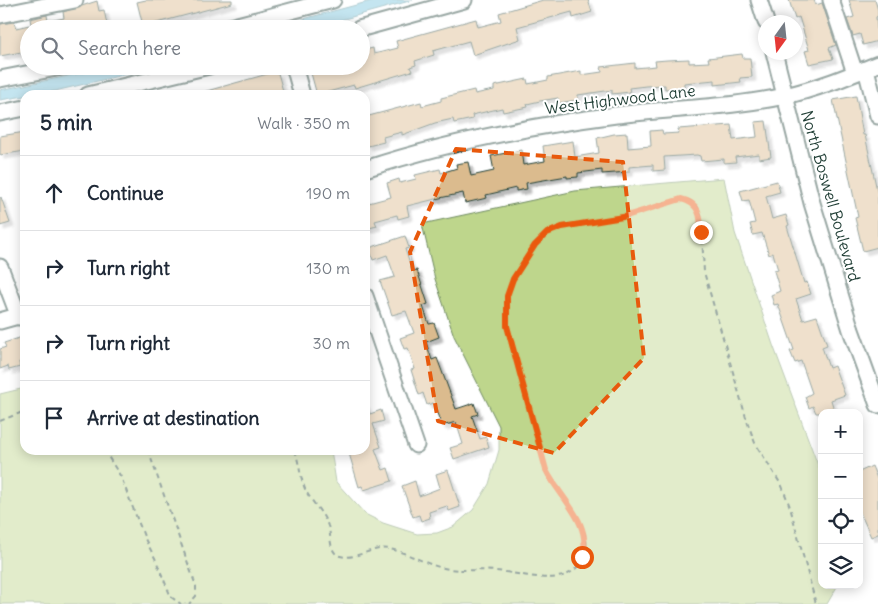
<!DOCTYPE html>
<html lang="en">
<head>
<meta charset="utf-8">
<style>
  :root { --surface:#fff; --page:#f6f6f7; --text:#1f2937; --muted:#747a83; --line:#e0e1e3 }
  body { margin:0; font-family:Delius,sans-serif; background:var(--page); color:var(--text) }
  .controls { position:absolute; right:15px; bottom:15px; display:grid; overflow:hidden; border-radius:10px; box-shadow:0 2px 12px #0003 }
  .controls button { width:45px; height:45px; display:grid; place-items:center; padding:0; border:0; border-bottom:1px solid var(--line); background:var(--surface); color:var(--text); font:25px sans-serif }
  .compass { position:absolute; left:758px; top:15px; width:45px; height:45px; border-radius:50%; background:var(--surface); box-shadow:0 2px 12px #0003; rotate:195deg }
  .stop { position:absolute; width:15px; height:15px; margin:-11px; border:4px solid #ea580c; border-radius:50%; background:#fff }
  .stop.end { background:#ea580c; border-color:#fff; box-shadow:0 1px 5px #0008 }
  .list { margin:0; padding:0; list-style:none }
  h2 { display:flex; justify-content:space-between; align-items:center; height:65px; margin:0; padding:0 20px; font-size:21px }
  h2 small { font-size:16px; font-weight:400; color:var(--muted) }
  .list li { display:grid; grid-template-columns:32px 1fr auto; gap:15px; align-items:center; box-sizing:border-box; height:75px; padding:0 20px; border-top:1px solid var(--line) }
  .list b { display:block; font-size:19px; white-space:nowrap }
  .list em { font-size:16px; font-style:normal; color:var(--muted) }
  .icon { flex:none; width:28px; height:28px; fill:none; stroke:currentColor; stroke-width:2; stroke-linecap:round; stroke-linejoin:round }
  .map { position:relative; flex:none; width:878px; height:604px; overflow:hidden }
  .search { position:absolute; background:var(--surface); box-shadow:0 2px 12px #0003; left:20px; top:20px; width:350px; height:55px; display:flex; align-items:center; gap:12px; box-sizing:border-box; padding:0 18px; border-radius:28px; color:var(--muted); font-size:19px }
  .panel { position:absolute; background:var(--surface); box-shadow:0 2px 12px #0003; left:20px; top:90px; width:350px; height:365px; border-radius:15px }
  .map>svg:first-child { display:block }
</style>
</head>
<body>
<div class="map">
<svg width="878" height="604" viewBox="0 0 878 604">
  <defs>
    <filter id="shadow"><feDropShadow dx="4" dy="4" stdDeviation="1" flood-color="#0004"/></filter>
  </defs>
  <rect width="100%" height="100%" fill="#fff"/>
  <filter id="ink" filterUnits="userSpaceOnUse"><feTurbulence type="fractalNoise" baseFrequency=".02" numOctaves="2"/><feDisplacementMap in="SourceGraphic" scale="10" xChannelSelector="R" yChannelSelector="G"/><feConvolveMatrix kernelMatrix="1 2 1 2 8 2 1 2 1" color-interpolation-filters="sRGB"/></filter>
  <g filter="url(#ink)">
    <path fill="#bed68c" stroke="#6e8a60" d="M724 178 735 233 773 345 822 476V585H838L827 604H0V394L25 388V450H331L336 482 365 514 383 523 417 534 437 533 453 527 473 510 489 484 499 450V426L454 336 435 279 422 224 575 191Z"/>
    <path fill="#7dc6dd" stroke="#578f99" d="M375 0H413L308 29H266Z
      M118 66H161L55 91 0 100V90Z"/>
    <path fill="#dbbb8e" stroke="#1f3d34" filter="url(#shadow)" d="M146 0H232V3L145 26 144 21 142 22 137 2Z
      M543 0H588L592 12 573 18 572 12 517 27 520 39 473 55 469 41 433 51 434 55 415 61 416 65 410 67 412 71 355 88 354 85 317 95 309 66H322L323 70 335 66H364L361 51 373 48 374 54 398 48 396 41 476 19 478 27 501 21 499 13Z
      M789 0H814L816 5 822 3 836 45 829 48 833 59 809 64 805 51 809 50 799 17 795 19Z
      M849 0H875L878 10V16L876 17 878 41 863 45 860 34 853 36 847 19 854 17Z
      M97 1 99 11 104 10 108 29H32L30 19 47 15 48 21 64 18 63 12Z
      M14 22 16 28 29 25 27 51 0 56V24Z
      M742 54 743 58H750L752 77 740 78 741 82 715 85V80L684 83V88L665 89V85L646 86 629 88 630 92 612 94V90L578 95V100L558 103V98L540 101 527 104 528 107 503 112 502 108 472 115 473 119 454 123 453 119 435 123 402 135V132L383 137 384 142 368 146 365 141V117L421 102 422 106 441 101V98L474 90 475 94 484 92 494 90V86L527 79 528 84 548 80V77L581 71V75L602 72 601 67 635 63V68L656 66 655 61 667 60 689 59V63L709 62 708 58Z
      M271 73H278L283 91 267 95H204L203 92Z
      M856 96 863 135H865L878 195V247L863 251 855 218 858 217 833 100Z
      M766 121 771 157 759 159V154L735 157 736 162 724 163V159L701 161 700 156 697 155 664 157 665 170 653 171V165L629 167V172L602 174V170L578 173V177L567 178V176L526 183 527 189 516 191V188L486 195 487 198 465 203 463 193 440 198 407 206 409 216 398 219 397 215 375 221 377 226 365 229V204L391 197 387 183 399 179 400 183 416 179 415 175 440 169 441 173 457 168 456 164 468 162 471 176 494 171 491 156 521 150 523 165 545 161 543 146 573 141 575 157 599 153 597 138 614 134 627 133 628 148 651 146 650 131 662 130 663 134 679 133 678 129 731 125 733 140 757 137 755 122Z
      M25 132V151L0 155V136Z
      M777 181 780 192 766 196 772 219 786 215 789 225 787 226 804 283 807 282 811 294 796 299 803 320 817 316 827 345 822 347 829 368 834 366 845 395 831 400 835 413H816L813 406 809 408 805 397 812 393 801 361 795 363 790 351 794 350 778 304 774 305 771 295 780 291 774 271 778 270 773 253 769 255 762 233 753 235 750 224 755 223 749 200 743 201 740 191Z
      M1 197 10 223 0 226V198Z
      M405 236 409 248 405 249 412 271 417 270 428 304 423 306 429 324 434 323 439 337 426 342 432 360 437 358 456 409 474 403 478 414 472 416 480 439 486 437 489 447 454 459 450 448 463 444 456 422 442 426 433 403 427 405 423 393 419 395 411 370 415 369 408 348 404 349 400 338 414 333 406 311 392 315 380 281 395 277 387 255 373 260 369 248Z
      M25 336V360L19 362 20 367 9 370 8 366 0 369V349L6 347 4 343Z
      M365 404 370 414 381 410 384 421 373 424 381 447 375 449 383 470 388 468 392 481 364 490 362 486 359 487 348 450H365Z
      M872 466 878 481V534L871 537 859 510V472Z
      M448 470 460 507 449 511 447 506 429 512 430 518 421 521 419 515 413 517 402 486 415 481 419 496 440 488 436 474Z"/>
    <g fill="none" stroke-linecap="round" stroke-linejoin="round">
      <defs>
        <path id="minor" d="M759 0 766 22
          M831 0 855 73
          M0 15 75 0
          M222 29 333 0
          M359 29 464 0
          M774 52 812 203 851 330 878 405
          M294 66 302 95
          M866 69 878 116
          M0 79 67 66
          M88 95 209 66
          M0 113 25 108
          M365 169C447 142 531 126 616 115 672 108 730 108 785 96 817 89 848 76 878 64
          M0 267 19 317
          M365 296 416 445
          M0 321 25 314"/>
      </defs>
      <use href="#minor" stroke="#1f3d34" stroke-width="19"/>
      <path stroke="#1f3d34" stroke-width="2" stroke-dasharray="5 4" stroke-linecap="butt" d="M0 421 25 411
        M104 450 121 477 145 539 155 558 171 597 181 604
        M148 450 196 586V596L189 604
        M295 450C299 463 300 476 305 489 311 502 323 512 328 526 332 536 328 547 337 555 355 562 370 546 389 549 406 552 422 562 439 567 458 572 477 569 496 571 527 573 577 595 586 547 589 526 556 490 546 470L507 325V296L513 279 535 245 547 233 562 227 623 217 681 199 690 201 697 207 701 217 704 272 747 421 755 443 782 486 790 507 816 604"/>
      <use href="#minor" stroke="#fff" stroke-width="15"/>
    </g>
  </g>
  <g fill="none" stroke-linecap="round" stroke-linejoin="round" filter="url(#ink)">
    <path stroke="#ea580c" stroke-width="6" d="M582 557C594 524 559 497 546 470L507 326V296L513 279 535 245 547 233 562 227 623 217 681 199C699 203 701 215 701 232"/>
  </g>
  <path d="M0 0H878V604H0ZM456 149 623 162 644 358 554 453 438 421 410 252Z" fill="#fff" fill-opacity=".55" fill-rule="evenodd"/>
  <path fill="none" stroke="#e8590c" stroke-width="4" stroke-dasharray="10 6" stroke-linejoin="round" d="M456 149 623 162 644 358 554 453 438 421 410 252Z"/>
  <g text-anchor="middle" stroke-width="4" stroke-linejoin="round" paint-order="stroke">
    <g font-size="16" fill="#1f3d34" stroke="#fff">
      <text transform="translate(620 99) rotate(-7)" y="6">West Highwood Lane</text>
      <text transform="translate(831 196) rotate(74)" y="6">North Boswell Boulevard</text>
    </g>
  </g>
</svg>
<div class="controls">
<button>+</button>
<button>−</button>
<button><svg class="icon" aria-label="locate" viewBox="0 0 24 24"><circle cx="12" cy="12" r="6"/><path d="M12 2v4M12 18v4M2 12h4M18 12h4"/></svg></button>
<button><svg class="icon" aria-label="layers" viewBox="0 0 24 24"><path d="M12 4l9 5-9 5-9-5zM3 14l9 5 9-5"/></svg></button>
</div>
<svg class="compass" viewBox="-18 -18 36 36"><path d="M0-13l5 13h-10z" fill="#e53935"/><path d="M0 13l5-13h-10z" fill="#747a83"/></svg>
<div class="stop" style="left:582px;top:557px"></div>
<div class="stop end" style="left:701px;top:232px"></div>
<div class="search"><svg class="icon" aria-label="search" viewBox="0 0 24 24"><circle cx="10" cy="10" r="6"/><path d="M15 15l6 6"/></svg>Search here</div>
<section class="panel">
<h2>5 min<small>Walk · 350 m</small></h2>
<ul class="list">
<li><svg class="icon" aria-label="ahead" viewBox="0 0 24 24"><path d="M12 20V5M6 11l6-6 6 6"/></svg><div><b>Continue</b></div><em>190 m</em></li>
<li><svg class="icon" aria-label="right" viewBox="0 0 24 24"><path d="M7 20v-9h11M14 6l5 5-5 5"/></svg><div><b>Turn right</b></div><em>130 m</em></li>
<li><svg class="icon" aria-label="right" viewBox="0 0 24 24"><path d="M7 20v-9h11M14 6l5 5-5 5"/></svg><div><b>Turn right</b></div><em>30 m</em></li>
<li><svg class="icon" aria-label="arrive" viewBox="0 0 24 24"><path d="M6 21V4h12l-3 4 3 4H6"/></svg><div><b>Arrive at destination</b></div></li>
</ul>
</section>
</div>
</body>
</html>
